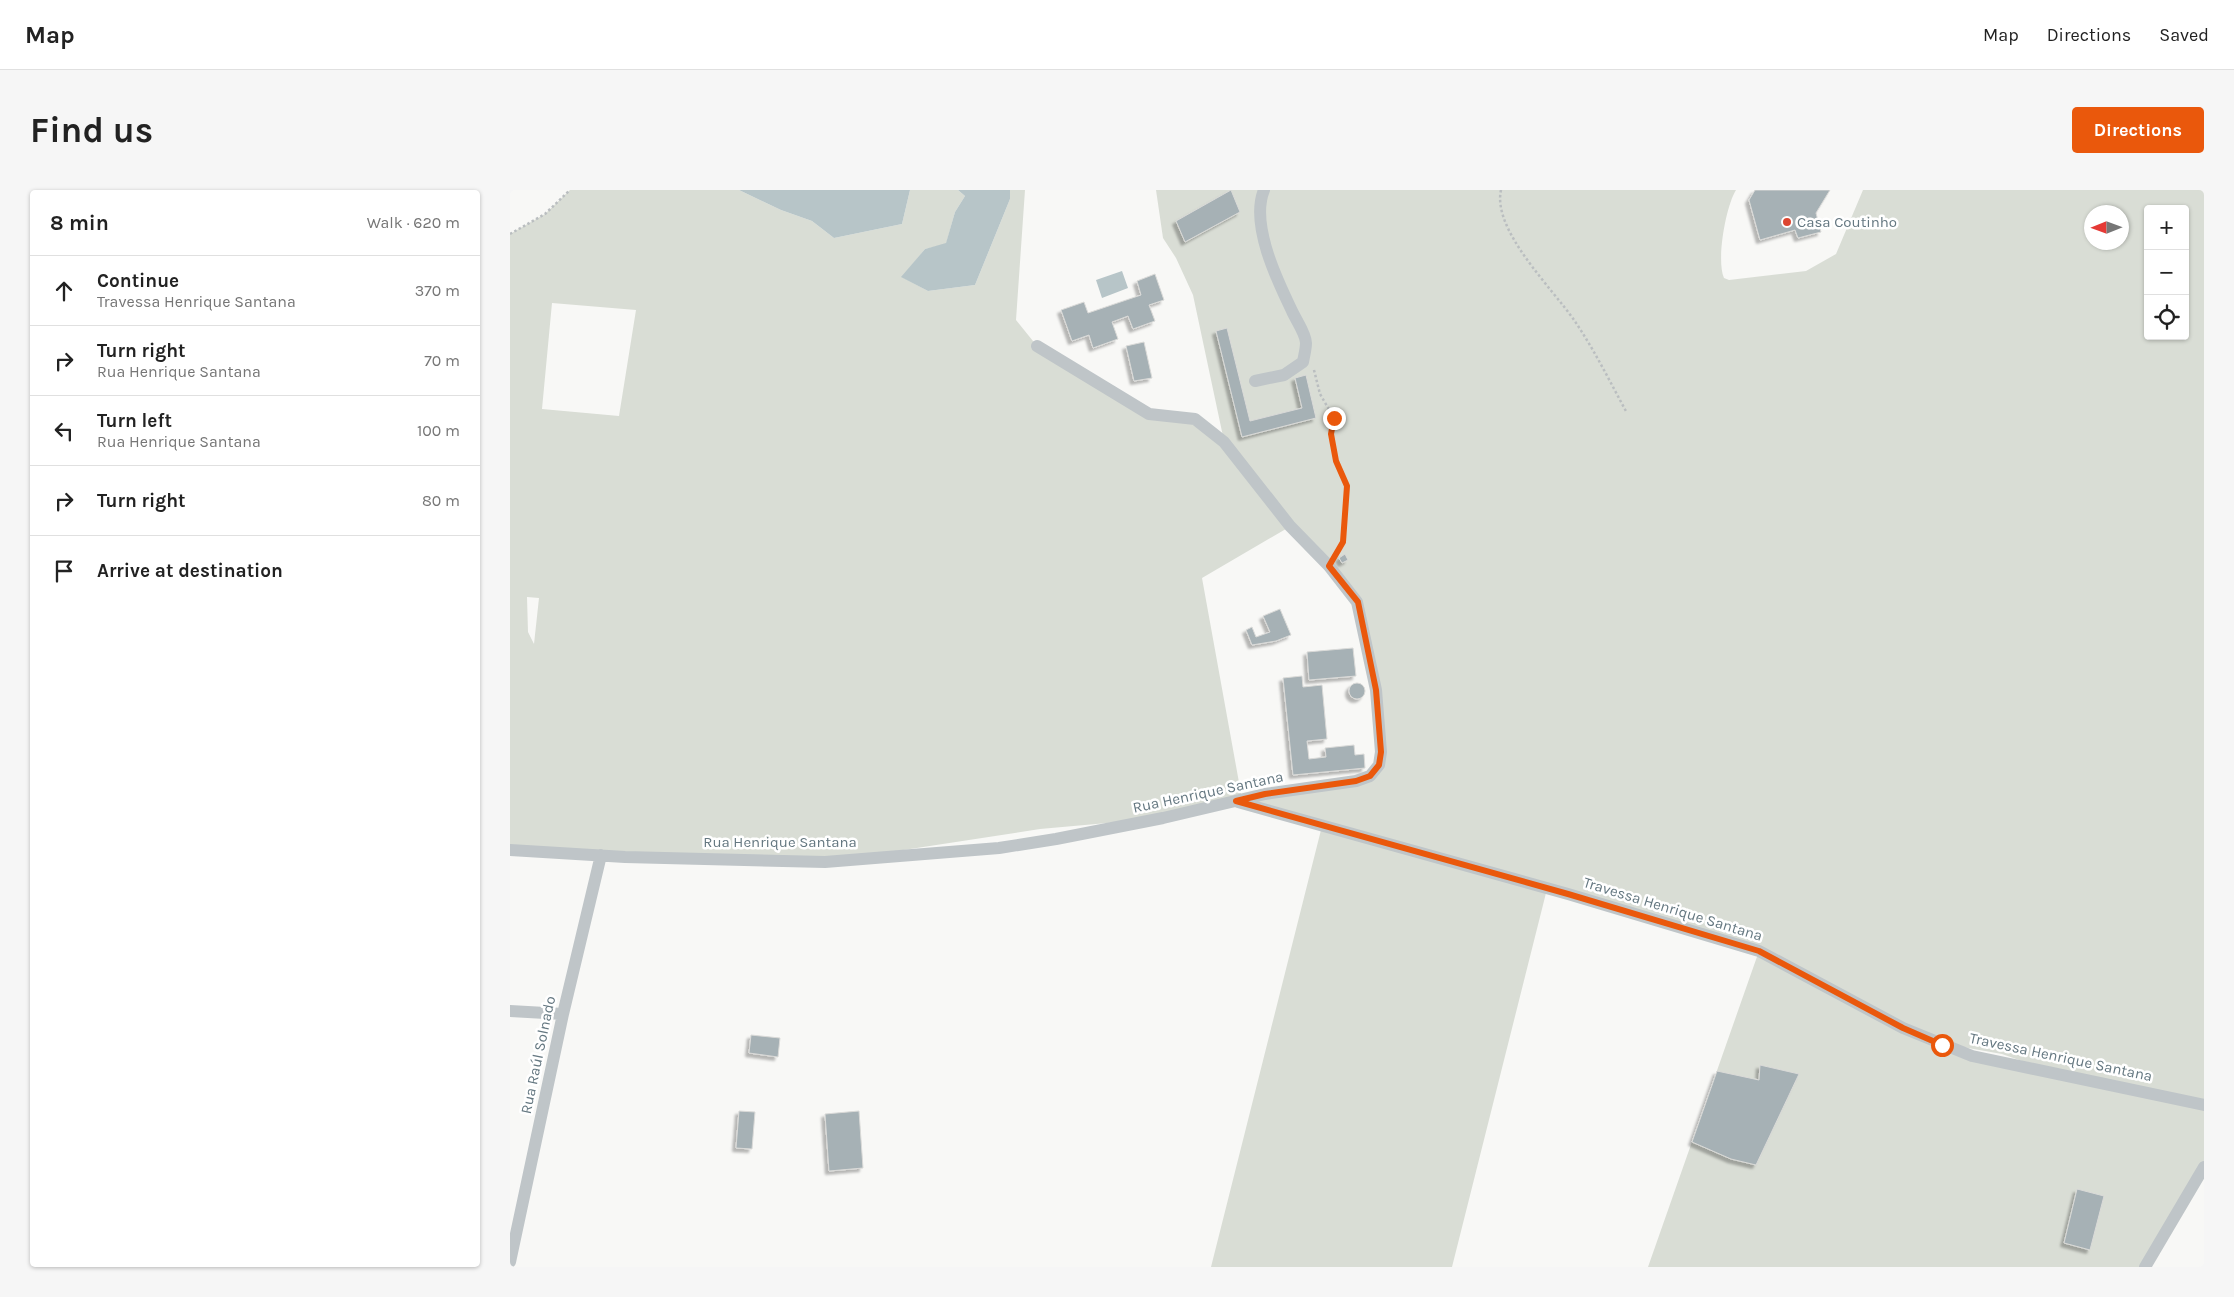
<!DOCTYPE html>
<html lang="en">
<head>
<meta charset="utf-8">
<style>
  :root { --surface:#fff; --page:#f6f6f6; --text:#222; --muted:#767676; --line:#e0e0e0; --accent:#ea580c }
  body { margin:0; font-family:Karla,sans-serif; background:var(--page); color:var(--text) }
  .controls { position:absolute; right:15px; top:15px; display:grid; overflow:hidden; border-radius:5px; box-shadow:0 1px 4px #0004 }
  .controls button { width:45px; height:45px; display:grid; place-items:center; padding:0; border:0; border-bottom:1px solid var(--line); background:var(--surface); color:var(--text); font:25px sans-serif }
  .compass { position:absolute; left:1574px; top:15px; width:45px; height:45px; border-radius:50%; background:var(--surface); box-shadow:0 1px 4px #0004; rotate:269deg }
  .stop { position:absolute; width:15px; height:15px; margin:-11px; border:4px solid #ea580c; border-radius:50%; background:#fff }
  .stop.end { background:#ea580c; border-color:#fff; box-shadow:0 1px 5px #0008 }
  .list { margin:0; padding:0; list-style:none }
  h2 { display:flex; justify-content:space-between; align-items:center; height:65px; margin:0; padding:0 20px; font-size:21px }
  h2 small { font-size:16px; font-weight:400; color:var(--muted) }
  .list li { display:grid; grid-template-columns:32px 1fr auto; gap:15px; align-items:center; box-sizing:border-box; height:70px; padding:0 20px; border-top:1px solid var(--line) }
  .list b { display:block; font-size:19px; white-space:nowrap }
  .list p { margin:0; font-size:16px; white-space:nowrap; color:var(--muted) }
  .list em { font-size:16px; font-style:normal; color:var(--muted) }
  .icon { flex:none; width:28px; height:28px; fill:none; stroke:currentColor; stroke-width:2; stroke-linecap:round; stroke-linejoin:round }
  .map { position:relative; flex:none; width:1694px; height:1077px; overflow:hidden; border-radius:5px }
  header { display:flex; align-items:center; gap:30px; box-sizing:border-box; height:70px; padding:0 25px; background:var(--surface); border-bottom:1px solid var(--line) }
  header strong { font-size:24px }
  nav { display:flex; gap:28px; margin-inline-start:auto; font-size:18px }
  .intro { display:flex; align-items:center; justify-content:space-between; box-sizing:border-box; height:120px; padding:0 30px }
  h1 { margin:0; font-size:35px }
  .button { padding:12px 22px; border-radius:5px; background:var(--accent); color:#fff; font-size:18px; font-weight:700 }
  main { display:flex; gap:30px; padding:0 30px }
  aside { flex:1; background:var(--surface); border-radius:5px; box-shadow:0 1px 4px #0004 }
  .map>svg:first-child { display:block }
</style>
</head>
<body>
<header>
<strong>Map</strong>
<nav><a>Map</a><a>Directions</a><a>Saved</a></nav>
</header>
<div class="intro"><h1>Find us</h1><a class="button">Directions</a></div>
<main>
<aside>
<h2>8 min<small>Walk · 620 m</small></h2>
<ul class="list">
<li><svg class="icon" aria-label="ahead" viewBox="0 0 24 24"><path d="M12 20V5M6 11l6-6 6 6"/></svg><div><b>Continue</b><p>Travessa Henrique Santana</p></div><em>370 m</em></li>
<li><svg class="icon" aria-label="right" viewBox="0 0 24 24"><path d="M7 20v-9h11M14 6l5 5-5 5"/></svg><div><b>Turn right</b><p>Rua Henrique Santana</p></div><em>70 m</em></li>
<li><svg class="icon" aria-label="left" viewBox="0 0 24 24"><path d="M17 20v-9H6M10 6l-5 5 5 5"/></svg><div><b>Turn left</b><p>Rua Henrique Santana</p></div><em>100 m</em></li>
<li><svg class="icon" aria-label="right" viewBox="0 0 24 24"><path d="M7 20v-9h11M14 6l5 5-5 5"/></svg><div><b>Turn right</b></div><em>80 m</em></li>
<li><svg class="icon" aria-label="arrive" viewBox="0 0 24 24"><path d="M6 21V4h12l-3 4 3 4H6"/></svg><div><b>Arrive at destination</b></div></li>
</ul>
</aside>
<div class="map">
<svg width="1694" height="1077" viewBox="0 0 1694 1077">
  <defs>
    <filter id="shadow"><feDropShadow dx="-3.5" dy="3.5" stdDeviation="1" flood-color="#0004"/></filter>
  </defs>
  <rect width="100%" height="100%" fill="#f8f8f6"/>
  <path fill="#d9ddd5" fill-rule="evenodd" d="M60 0H229L271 20 302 31 324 48 392 34 400 0H448L455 6 445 22 436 54 415 59 392 87 418 101 465 95 500 9V0H515L506 130 527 156 639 224 685 229 714 251 683 105 666 68 653 48 646 0H1226C1216 16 1206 70 1214 88L1219 90 1296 81 1326 64 1353 0H1694V977L1635 1077H1138L1249 761 1037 699 942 1077H701L812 636 726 611 653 628 530 639 315 672 0 661V44L35 24ZM1638 19H1675V146H1638ZM1582 22H1612V52H1582ZM42 113 126 120 109 226 32 219ZM781 336 847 412 871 562 860 586 732 609 692 388ZM17 407 29 408 24 454 18 442ZM1430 853 1492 864 1546 883 1429 854Z"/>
  <path fill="#b7c5c8" d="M229 0H400L392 34 324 48 302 31 271 20Z
    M448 0H500V9L465 95 418 101 391 87 415 59 436 53 445 22 455 6Z
    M612 81 618 98 592 108 586 90Z"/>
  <path fill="#a6b1b5" stroke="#dadad8" filter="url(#shadow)" d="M721 0 730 22 675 52 666 31Z
    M1245 0H1320L1306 23 1311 42 1288 48 1285 40 1250 50 1239 10Z
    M645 84 654 110 639 115 645 131 623 139 618 126 602 132 608 149 583 158 579 145 562 151 551 120 574 112 578 123 631 105 627 91Z
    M717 138 740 231 792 218 785 188 796 185 806 228 732 247 706 141Z
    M634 152 642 188 624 191 616 156Z
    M835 364 838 370 832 373 829 368Z
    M770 419 781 445 766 451 742 455 736 440 742 437 746 447 760 442 753 426Z
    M843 458 846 486 799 490 797 462Z
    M792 486 793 497 812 495 817 549 797 551 799 569 816 567 815 558 844 555 845 565 854 564 855 578 783 585 773 488Z
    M839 501a8 8 0 1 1 16 0a8 8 0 1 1-16 0Z
    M241 845 270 848 268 867 239 863Z
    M1250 875 1289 884 1246 975 1221 969 1182 952 1207 881 1249 890Z
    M229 921 245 922 242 959 226 958Z
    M349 921 353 978 319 981 315 924Z
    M1567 999 1594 1006 1580 1060 1554 1053Z"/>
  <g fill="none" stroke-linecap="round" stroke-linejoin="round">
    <path stroke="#babec0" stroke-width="2.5" stroke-dasharray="2.5 2.5" stroke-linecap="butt" d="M991 0C982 40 1042 98 1064 130 1084 159 1100 192 1117 223
      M0 44 35 24 60 0
      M804 180 810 204 824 228 821 244 826 271 837 296 833 352 826 364"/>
    <path stroke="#bfc5c8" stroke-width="12" d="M745 191 774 185 793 172C794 166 796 159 796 153 796 144 786 130 782 121 767 90 740 34 754 0
      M728 612 1058 704 1249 761 1393 838 1462 866 1694 915
      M0 660 115 667 315 672 489 658 546 649 653 628 755 604 846 591 860 586 869 575 871 562 866 500 847 412 819 376 780 336 714 252 685 229 639 224 527 156
      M0 821 53 824
      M0 1072 53 824 91 665
      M1635 1077 1694 977"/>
  </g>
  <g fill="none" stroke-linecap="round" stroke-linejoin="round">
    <path stroke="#ea580c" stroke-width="6" d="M824 228 821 244 826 271 837 296 833 352 819 376 848 412 866 500 871 562 869 575 860 586 846 591 755 604 726 611 1058 704 1249 761 1393 838 1432 855"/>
  </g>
  <circle fill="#dd4631" stroke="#fff" stroke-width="2" cx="1277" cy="32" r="5"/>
  <g text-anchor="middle" stroke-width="5" stroke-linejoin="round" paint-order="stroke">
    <g font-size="15" fill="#647780" stroke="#fff" text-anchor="start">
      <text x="1287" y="37">Casa Coutinho</text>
    </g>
    <g font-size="15" fill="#647780" stroke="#fff">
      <text transform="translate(698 602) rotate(-12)" y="5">Rua Henrique Santana</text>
      <text x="270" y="657">Rua Henrique Santana</text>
      <text transform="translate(1163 719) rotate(17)" y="5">Travessa Henrique Santana</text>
      <text transform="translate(28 865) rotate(-78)" y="5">Rua Raúl Solnado</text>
      <text transform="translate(1551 867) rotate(12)" y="5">Travessa Henrique Santana</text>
    </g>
  </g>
</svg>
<div class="controls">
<button>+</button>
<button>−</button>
<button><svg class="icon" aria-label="locate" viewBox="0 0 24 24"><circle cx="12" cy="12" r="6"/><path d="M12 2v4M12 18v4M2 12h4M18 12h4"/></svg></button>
</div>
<svg class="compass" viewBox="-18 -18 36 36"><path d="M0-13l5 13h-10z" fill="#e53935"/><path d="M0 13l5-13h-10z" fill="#767676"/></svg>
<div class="stop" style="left:1432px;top:855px"></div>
<div class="stop end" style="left:824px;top:228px"></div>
</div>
</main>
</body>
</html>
